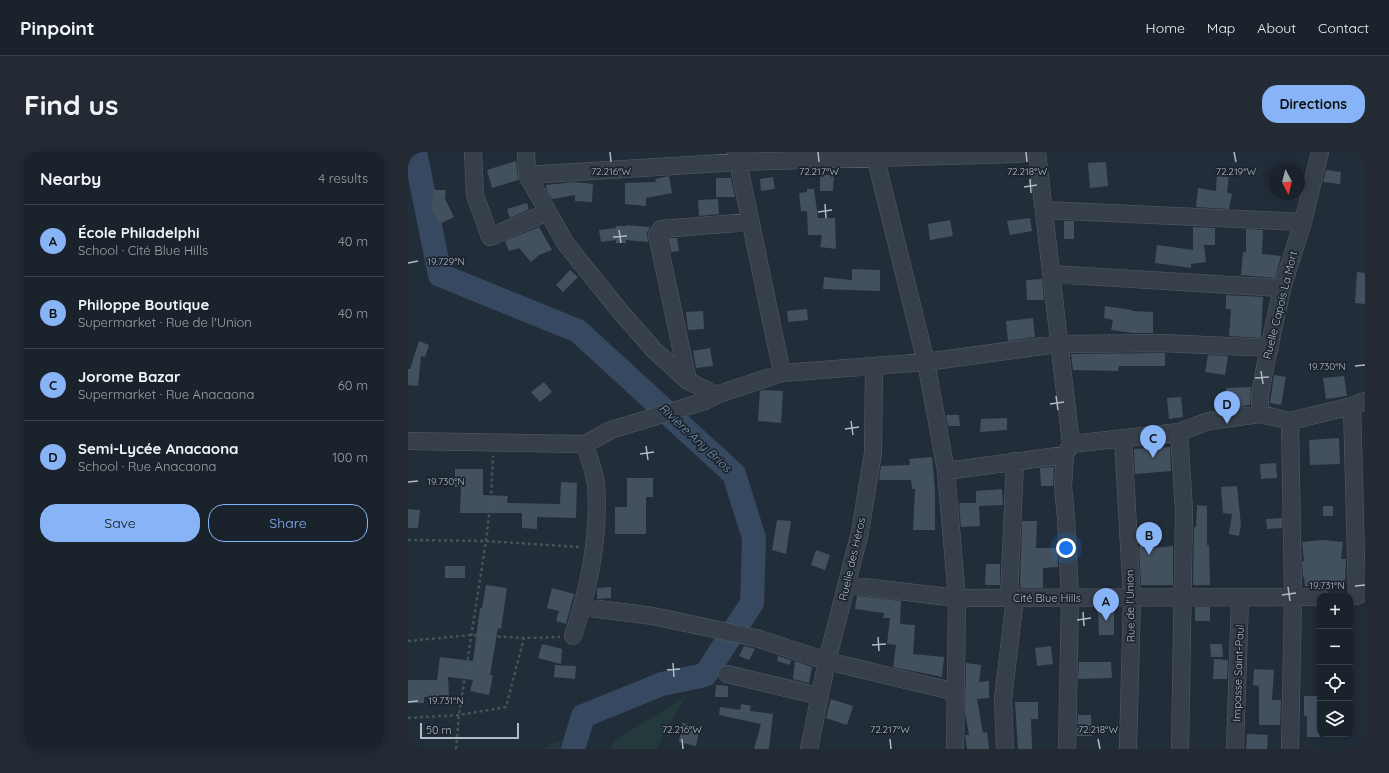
<!DOCTYPE html>
<html lang="en">
<head>
<meta charset="utf-8">
<style>
  :root { --surface:#1a222c; --page:#232a34; --text:#f1f3f6; --muted:#9fa4a9; --line:#383f48; --accent:#87b4f6 }
  body { margin:0; font-family:Quicksand,sans-serif; background:var(--page); color:var(--text) }
  .controls { position:absolute; right:12px; bottom:12px; display:grid; overflow:hidden; border-radius:8px; box-shadow:0 2px 10px #0003 }
  .controls button { width:36px; height:36px; display:grid; place-items:center; padding:0; border:0; border-bottom:1px solid var(--line); background:var(--surface); color:var(--text); font:20px sans-serif }
  .compass { position:absolute; left:861px; top:12px; width:36px; height:36px; border-radius:50%; background:var(--surface); box-shadow:0 2px 10px #0003; rotate:173deg }
  .scale { position:absolute; left:12px; bottom:10px; width:99px; box-sizing:border-box; padding-left:4px; border:2px solid #b1bac6; border-top:0; font-size:11px; line-height:14px; white-space:nowrap; color:#b1bac6; -webkit-text-stroke:3px #1b242f; paint-order:stroke }
  .you { position:absolute; left:658px; top:396px; width:14px; height:14px; margin:-10px; border:3px solid #fff; border-radius:50%; background:#1a73e8; box-shadow:0 0 0 6px #1a73e833 }
  .badge { display:grid; place-items:center; width:26px; height:26px; border-radius:50%; background:var(--accent); color:#111; font-size:13px; font-weight:700 }
  .pin { position:absolute; translate:-50% -33px; filter:drop-shadow(0 1px 2px #0008) }
  .pin::after { content:''; position:absolute; top:21px; width:14px; height:12px; background:inherit; clip-path:polygon(0 0,100% 0,50% 100%) }
  .list { margin:0; padding:0; list-style:none }
  h2 { display:flex; justify-content:space-between; align-items:center; height:52px; margin:0; padding:0 16px; font-size:17px }
  h2 small { font-size:13px; font-weight:400; color:var(--muted) }
  .list li { display:grid; grid-template-columns:26px 1fr auto; gap:12px; align-items:center; box-sizing:border-box; height:72px; padding:0 16px; border-top:1px solid var(--line) }
  .list b { display:block; font-size:15px; white-space:nowrap }
  .list p { margin:0; font-size:13px; white-space:nowrap; color:var(--muted) }
  .list em { font-size:13px; font-style:normal; color:var(--muted) }
  .actions { display:flex; gap:8px; padding:12px 16px }
  .actions a { flex:1; padding:9px 0; border:1px solid var(--accent); border-radius:16px; text-align:center; font-size:14px; color:var(--accent) }
  .actions .main { background:var(--accent); color:#111 }
  .icon { flex:none; width:22px; height:22px; fill:none; stroke:currentColor; stroke-width:2; stroke-linecap:round; stroke-linejoin:round }
  .map { position:relative; flex:none; width:957px; height:597px; overflow:hidden; border-radius:16px }
  header { display:flex; align-items:center; gap:24px; box-sizing:border-box; height:56px; padding:0 20px; background:var(--surface); border-bottom:1px solid var(--line) }
  header strong { font-size:19px }
  nav { display:flex; gap:22px; margin-inline-start:auto; font-size:14px }
  .intro { display:flex; align-items:center; justify-content:space-between; box-sizing:border-box; height:96px; padding:0 24px }
  h1 { margin:0; font-size:28px }
  .button { padding:10px 18px; border-radius:16px; background:var(--accent); color:#111; font-size:14px; font-weight:700 }
  main { display:flex; gap:24px; padding:0 24px }
  aside { flex:1; background:var(--surface); border-radius:16px; box-shadow:0 2px 10px #0003 }
  .map>svg:first-child { display:block }
</style>
</head>
<body>
<header>
<strong>Pinpoint</strong>
<nav><a>Home</a><a>Map</a><a>About</a><a>Contact</a></nav>
</header>
<div class="intro"><h1>Find us</h1><a class="button">Directions</a></div>
<main>
<aside>
<h2>Nearby<small>4 results</small></h2>
<ul class="list">
<li><span class="badge">A</span><div><b>École Philadelphi</b><p>School · Cité Blue Hills</p></div><em>40 m</em></li>
<li><span class="badge">B</span><div><b>Philoppe Boutique</b><p>Supermarket · Rue de l'Union</p></div><em>40 m</em></li>
<li><span class="badge">C</span><div><b>Jorome Bazar</b><p>Supermarket · Rue Anacaona</p></div><em>60 m</em></li>
<li><span class="badge">D</span><div><b>Semi-Lycée Anacaona</b><p>School · Rue Anacaona</p></div><em>100 m</em></li>
</ul>
<div class="actions"><a class="main">Save</a><a>Share</a></div>
</aside>
<div class="map">
<svg width="957" height="597" viewBox="0 0 957 597">
  <rect width="100%" height="100%" fill="#222d3a"/>
  <path fill="#24393b" d="M278 544 248 597H203L206 589Z
    M151 589 153 597H134Z"/>
  <g fill="none" stroke-linecap="round" stroke-linejoin="round">
    <path stroke="#364961" stroke-width="24" d="M7 0 32 123 170 179 326 322 346 386 344 451 297 523 254 532 175 564 165 597"/>
  </g>
  <path fill="#43505e" d="M108 9 110 28 84 36 79 18Z
    M698 10 700 34 682 36 680 11Z
    M918 18 933 20 932 32 915 30Z
    M809 21 821 22 819 41 824 42 821 57 788 55 790 36 808 39Z
    M412 23H426L425 39H412Z
    M261 24 264 41 238 46V54L217 52V31L248 30 247 27Z
    M365 25 367 37 353 39 352 27Z
    M308 26H323L327 45H308Z
    M166 30 185 32 184 50 167 49V43L144 47 139 39 138 33Z
    M399 37H406L410 66H427L428 97 412 95 414 83H400L399 59H393L391 41 399 40Z
    M25 38H38L37 47 46 65 31 72 24 57Z
    M310 47 311 62 291 64 290 48Z
    M119 51 121 57 102 66 99 57Z
    M622 66 624 79 602 83 599 69Z
    M542 68 545 84 522 88 520 72Z
    M656 69H666V87H656Z
    M218 73 242 75 239 81 240 90 218 88V91H208V88L193 90 191 78 208 76V74H218Z
    M131 75 144 98 131 103 123 110 111 96 101 99 97 89Z
    M785 75 807 76V93H796L798 110 783 112V116L747 111 749 93 785 98Z
    M838 77 855 78 854 102 873 104 867 126 833 123 835 100H838Z
    M260 86H269L271 99 263 100Z
    M444 117 472 118V139L415 137 416 125 444 128Z
    M162 118 170 125 155 140 148 133Z
    M949 120 957 121V152L947 151Z
    M634 127 636 148H619L618 128Z
    M818 143 855 145 853 186 821 184 823 157H818Z
    M697 154 724 158V159L745 160V181H725L703 178 705 168 696 166Z
    M399 157 400 168 380 170 379 159Z
    M295 159 296 177 280 178 278 160Z
    M625 166 627 185 600 189 598 169Z
    M11 189 21 193 17 205 13 204 10 234 0 233V217H2Z
    M302 196 305 214 288 216 285 199Z
    M757 201V214H711L710 219 665 218 663 202Z
    M800 203 820 204 817 223 797 220Z
    M866 223 878 225 873 253 862 251Z
    M936 224 939 244 918 247 915 226Z
    M136 230 144 240 132 250 123 240Z
    M843 235 842 253 818 257V236Z
    M356 238 375 239 373 271 350 269 352 239Z
    M773 245 775 265 761 267 759 246Z
    M538 263H551L552 274H540Z
    M599 266V278L572 280 573 267Z
    M931 286 932 312 902 313 901 288Z
    M762 295 763 319 727 322 726 297Z
    M524 305 527 339V378H505L507 337H504L503 328H471L473 314 502 313 501 307Z
    M868 311 869 326 853 327 852 312Z
    M645 315H646L645 334H633L632 316Z
    M47 317H75V343L100 344 99 351 152 352 153 330 169 331 168 366 129 365V377L114 376V361H52L53 335H47Z
    M219 326H245V345H238V382H207V355H219Z
    M829 334 833 373 831 384 821 382 824 362 815 361 813 335Z
    M594 337 595 353 571 354 572 374 553 375 551 351H568V339Z
    M789 353 799 354V393H801L802 433H785L786 375H788Z
    M915 354H925V364H915Z
    M0 357 12 358 10 376H0Z
    M874 366V376L859 377 858 367Z
    M369 368 383 369 378 402 364 398Z
    M614 369H629L628 396H649L650 415 635 416V436H613L612 434Z
    M915 388 935 390 933 407H938L937 432 912 431 913 434H897L896 425H895L894 409H896L894 390Z
    M731 394H744V396L765 394V433H733Z
    M408 398 422 403 417 418 403 413Z
    M578 412H592V433H577Z
    M37 414H57V426H37Z
    M78 433 99 436 93 477 90 476 82 523H85L81 543 62 539 65 528 40 525 41 544 16 545V551H0V528H29L32 505 65 509 72 456H74Z
    M203 435V446L189 447V436Z
    M144 436 166 442 158 472 148 469 151 459 139 456Z
    M449 444 493 449 492 472 507 473 505 502 536 505 534 525 485 515 488 493 479 492 482 466H475L476 461 447 457Z
    M787 455H802V469H787Z
    M690 456H706V483H691Z
    M134 492 154 497 153 512 130 506Z
    M802 492H814L815 505H803Z
    M336 494 347 497 341 508 331 504Z
    M643 494 645 512 629 514 627 496Z
    M370 504 383 508 382 513 369 509Z
    M806 507 820 508 819 527H805Z
    M387 509 404 515 401 531 385 527Z
    M671 510H703L704 526 670 527Z
    M558 511 573 513 571 530 581 529V546L569 547 575 581 579 580 581 597H559L557 583H561L557 560Z
    M147 513 168 514 167 527 146 525Z
    M846 517 866 518 864 548H873L872 573H851V534L845 533Z
    M308 533 320 534V545H307Z
    M896 544H912V585H899V564H896Z
    M423 547 445 554 439 573 418 566Z
    M607 550H630V567H623L624 597H610Z
    M333 552 343 554 342 559 365 562 361 597H346L353 572 311 563 312 555 332 558Z
    M670 563H683L684 584H669Z
    M274 571 292 575 288 594 271 590Z
    M839 582 860 583 859 597H838Z"/>
  <g fill="none" stroke-linecap="round" stroke-linejoin="round">
    <defs>
      <path id="minor" d="M65 0 67 43 82 85 140 60
        M118 0 119 23 158 92 211 158 246 198 280 229 308 243
        M328 0 374 221
        M466 0 518 210 538 319 549 446 547 597
        M629 0 663 292 657 303 655 334 658 366 662 446 659 597
        M119 23 330 10 607 2 628 0
        M636 58 895 70
        M643 122 874 136
        M280 229 249 83 253 77 342 70
        M944 254 949 444
        M852 262V243L856 220 874 136 895 70 912 0
        M771 280 776 359 772 597
        M715 286 724 446 720 597
        M0 289 177 292 203 278 297 249 308 243 374 221 518 210 650 192 755 191 862 196
        M663 292 771 280 801 269 852 262 882 269 944 254 957 249
        M538 319 657 303
        M439 433 549 446 912 445
        M601 446 607 309
        M175 455 245 464 348 486 419 509 548 540
        M165 484C181 436 192 384 188 333 187 320 180 305 177 292
        M319 522 411 544
        M401 597 419 509 452 380 465 301 466 215
        M597 597 595 547 607 446
        M827 597 832 446
        M882 597 885 445 882 269"/>
    </defs>
    <use href="#minor" stroke="#545d68" stroke-width="18"/>
    <path stroke="#425658" stroke-width="2.5" stroke-dasharray="3 3" stroke-linecap="butt" d="M0 388 78 389 171 395
      M0 489 63 483 116 486 152 485
      M0 566 51 563 98 555 116 486
      M48 597 51 563 78 389 83 346 85 304"/>
    <use href="#minor" stroke="#363f4a" stroke-width="17"/>
  </g>
  <path fill="none" stroke="#b1bac6" stroke-width="1.5" d="M202 0 203 10M410 0 411 10M618 0 619 10M826 0 828 10M622 27 623 41M616 35 629 33M417 52 418 66M410 60 424 58M211 78 213 91M205 85 219 84M0 111 10 109M947 214 957 213M853 219 855 232M847 226 861 225M648 244 650 258M642 252 656 250M443 269 445 283M437 277 451 275M238 294 240 308M232 302 246 300M0 330 10 329M947 434 957 433M880 435 882 449M874 443 888 441M675 460 676 474M669 468 683 466M470 485 471 499M464 493 478 492M265 511 266 525M259 518 272 517M0 550 10 549M274 587 275 597M482 587 483 597M690 587 692 597"/>
  <g text-anchor="middle" stroke-width="3.5" stroke-linejoin="round" paint-order="stroke">
    <g font-size="11" fill="#b1bac6" stroke="#1b242f">
      <text transform="translate(872 153) rotate(-76)" y="4">Ruelle Capois La Mort</text>
      <text transform="translate(444 407) rotate(-77)" y="4">Ruelle des Héros</text>
      <text x="639" y="450">Cité Blue Hills</text>
      <text transform="translate(722 454) rotate(-91)" y="4">Rue de l'Union</text>
      <text transform="translate(830 521) rotate(-88)" y="4">Impasse Saint-Paul</text>
    </g>
    <g font-size="12" font-style="italic" fill="#7a91ae" stroke="#1b242f">
      <text transform="translate(287 286) rotate(43)" y="4">Rivière Any Brios</text>
    </g>
  </g>
  <g font-size="10" text-anchor="middle" fill="#b1bac6" stroke="#1b242f" stroke-width="3.5" stroke-linejoin="round" paint-order="stroke">
    <text x="203" y="23">72.216°W</text>
    <text x="411" y="23">72.217°W</text>
    <text x="619" y="23">72.218°W</text>
    <text x="828" y="23">72.219°W</text>
    <text x="38" y="113">19.729°N</text>
    <text x="919" y="218">19.730°N</text>
    <text x="38" y="333">19.730°N</text>
    <text x="919" y="437">19.731°N</text>
    <text x="38" y="552">19.731°N</text>
    <text x="274" y="581">72.216°W</text>
    <text x="482" y="581">72.217°W</text>
    <text x="690" y="581">72.218°W</text>
  </g>
</svg>
<div class="controls">
<button>+</button>
<button>−</button>
<button><svg class="icon" aria-label="locate" viewBox="0 0 24 24"><circle cx="12" cy="12" r="6"/><path d="M12 2v4M12 18v4M2 12h4M18 12h4"/></svg></button>
<button><svg class="icon" aria-label="layers" viewBox="0 0 24 24"><path d="M12 4l9 5-9 5-9-5zM3 14l9 5 9-5"/></svg></button>
</div>
<svg class="compass" viewBox="-18 -18 36 36"><path d="M0-13l5 13h-10z" fill="#e53935"/><path d="M0 13l5-13h-10z" fill="#9fa4a9"/></svg>
<div class="scale">50 m</div>
<div class="you"></div>
<div class="pin badge" style="left:698px;top:469px">A</div>
<div class="pin badge" style="left:741px;top:403px">B</div>
<div class="pin badge" style="left:745px;top:306px">C</div>
<div class="pin badge" style="left:819px;top:272px">D</div>
</div>
</main>
</body>
</html>
